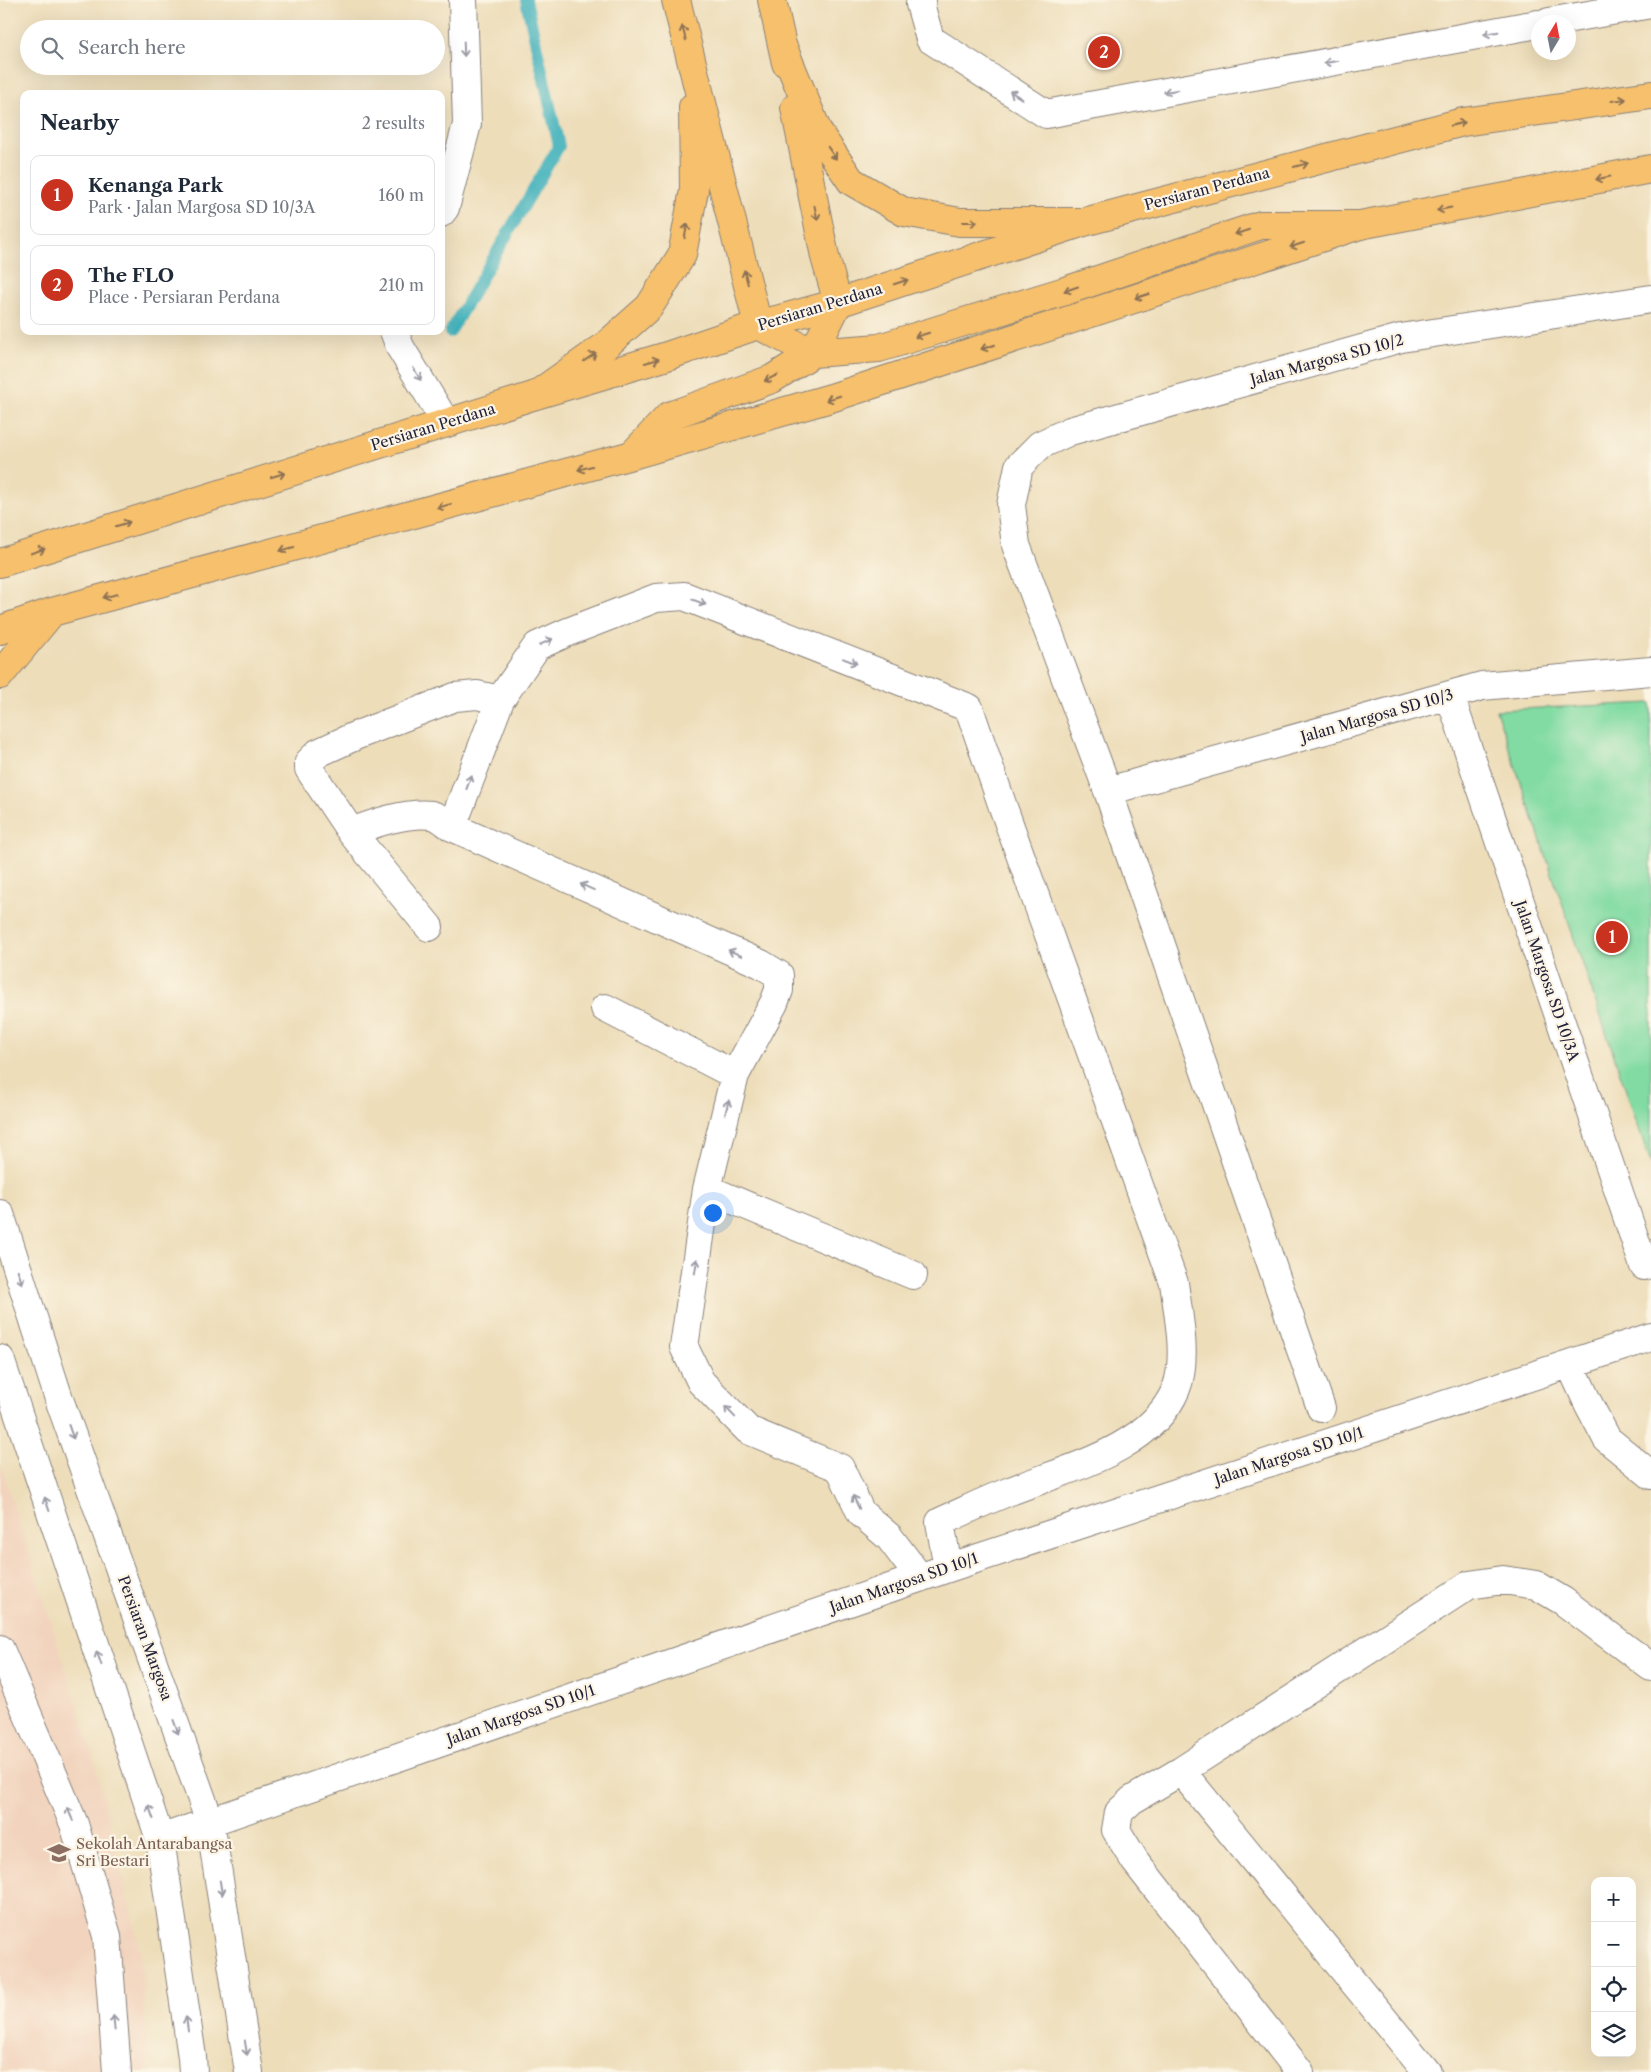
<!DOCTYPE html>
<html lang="en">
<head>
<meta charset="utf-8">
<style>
  :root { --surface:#fff; --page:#f2f2f3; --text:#1f2937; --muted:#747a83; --line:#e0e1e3; --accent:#c8321e }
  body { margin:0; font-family:"Libre Caslon Text",serif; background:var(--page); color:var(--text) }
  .controls { position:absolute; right:15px; bottom:15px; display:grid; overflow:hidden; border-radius:10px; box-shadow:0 5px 20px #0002 }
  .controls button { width:45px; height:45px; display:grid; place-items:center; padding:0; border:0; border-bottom:1px solid var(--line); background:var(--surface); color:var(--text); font:25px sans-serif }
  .compass { position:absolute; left:1531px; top:15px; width:45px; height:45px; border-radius:50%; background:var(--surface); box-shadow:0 5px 20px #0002; rotate:10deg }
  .you { position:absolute; left:712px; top:1212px; width:18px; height:18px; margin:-12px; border:4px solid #fff; border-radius:50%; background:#1a73e8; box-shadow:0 0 0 8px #1a73e833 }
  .badge { display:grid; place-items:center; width:32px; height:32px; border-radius:50%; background:var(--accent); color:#fff; font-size:16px; font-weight:700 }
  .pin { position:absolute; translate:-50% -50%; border:2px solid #fff; box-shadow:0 1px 5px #0006 }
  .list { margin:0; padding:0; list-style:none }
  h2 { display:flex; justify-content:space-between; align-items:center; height:65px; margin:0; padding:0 20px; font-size:21px }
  h2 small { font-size:16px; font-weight:400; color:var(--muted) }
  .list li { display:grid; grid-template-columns:32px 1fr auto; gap:15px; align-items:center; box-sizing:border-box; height:80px; margin:0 10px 10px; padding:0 10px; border:1px solid var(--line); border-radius:10px }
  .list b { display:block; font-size:19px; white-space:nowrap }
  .list p { margin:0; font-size:16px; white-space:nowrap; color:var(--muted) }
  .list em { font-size:16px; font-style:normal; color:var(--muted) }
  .icon { flex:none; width:28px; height:28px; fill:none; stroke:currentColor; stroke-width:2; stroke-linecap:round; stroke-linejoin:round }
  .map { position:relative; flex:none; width:1651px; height:2072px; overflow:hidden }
  .search { position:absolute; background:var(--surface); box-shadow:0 5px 20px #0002; left:20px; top:20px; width:425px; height:55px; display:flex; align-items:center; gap:12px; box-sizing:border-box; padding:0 18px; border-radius:28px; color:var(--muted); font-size:19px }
  .panel { position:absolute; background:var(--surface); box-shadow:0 5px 20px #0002; left:20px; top:90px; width:425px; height:245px; border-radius:10px }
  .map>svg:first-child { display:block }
</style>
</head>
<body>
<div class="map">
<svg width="1651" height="2072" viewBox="0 0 1651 2072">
  <rect width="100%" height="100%" fill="#fcf5e5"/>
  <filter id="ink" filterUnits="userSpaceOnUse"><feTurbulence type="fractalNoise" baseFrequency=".02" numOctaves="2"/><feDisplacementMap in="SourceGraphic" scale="10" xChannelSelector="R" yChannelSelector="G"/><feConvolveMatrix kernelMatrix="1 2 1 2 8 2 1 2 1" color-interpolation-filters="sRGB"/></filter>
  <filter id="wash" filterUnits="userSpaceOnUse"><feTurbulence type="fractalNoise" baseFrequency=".0096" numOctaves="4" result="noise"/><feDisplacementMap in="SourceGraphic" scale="20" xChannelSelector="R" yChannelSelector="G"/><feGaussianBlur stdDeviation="1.12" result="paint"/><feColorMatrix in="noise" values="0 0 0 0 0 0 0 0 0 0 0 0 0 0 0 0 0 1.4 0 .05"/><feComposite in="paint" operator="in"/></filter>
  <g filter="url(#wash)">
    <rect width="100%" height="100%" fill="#edddb9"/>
    <path fill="#f2d4be" d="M0 1462 93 1755 141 1952 148 2072H0Z"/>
    <path fill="#81dba2" stroke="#527e6e" d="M1651 703V1164L1496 710Z"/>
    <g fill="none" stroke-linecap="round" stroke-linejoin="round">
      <path stroke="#41b1bb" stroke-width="12" d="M450 332 559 146 526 0"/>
    </g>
  </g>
  <g filter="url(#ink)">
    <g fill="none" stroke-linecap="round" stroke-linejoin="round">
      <defs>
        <path id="minor" d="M922 0 920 4 930 39 1046 114 1538 24
          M1549 22 1651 4
          M441 213 445 208 467 124 463 0
          M394 331 400 347 446 423
          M1450 696 1644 1266
          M1108 791 1482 686 1651 671
          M452 827 500 700 537 646 568 632 656 598 684 596 969 708 1003 807 1174 1283C1178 1313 1188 1360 1176 1389 1151 1449 1069 1468 1013 1490 988 1499 965 1511 940 1522L948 1568
          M351 832 309 769V762L318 753 355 736 455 697 477 695 500 700
          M429 927 351 832C375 823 406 812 432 815 439 816 447 824 452 827L761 964 779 975V990L774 1003 735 1075 707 1189 684 1347 701 1382 748 1430 840 1468 861 1513 889 1537 920 1578
          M605 1008 735 1075
          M707 1189 913 1275
          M0 1214 59 1399 210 1822 249 2072
          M0 1359 160 1839 192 2057 193 2072
          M1570 1364 1588 1403 1607 1439 1651 1475
          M1321 1408 1108 791 1016 545 1011 505 1019 466 1040 445 1070 431 1401 338 1651 299
          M0 1649 74 1824 107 1936 117 2072
          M1181 1771 1427 2072
          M160 1839 948 1568 1651 1337
          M1300 2072 1135 1861 1116 1830 1119 1812 1132 1800 1181 1771 1469 1585 1503 1580 1536 1585 1563 1601 1651 1667"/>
        <path id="major" d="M0 563 536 395 664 357 758 325 838 303 1084 222 1463 122 1651 95
          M0 630 52 612 632 455 831 398 1360 225 1651 169
          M0 675 52 612"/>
        <path id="highway" d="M676 0 758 325 813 353
          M772 0 786 63
          M782 45 818 132 851 181 904 212 960 222H1084
          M795 108 825 257 838 303 813 353
          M536 395 604 347 649 307 682 255 694 190 693 107
          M632 455 669 416 772 379 813 353 879 348 1065 291 1261 225H1360"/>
      </defs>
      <use href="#minor" stroke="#88807a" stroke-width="30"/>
      <use href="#major" stroke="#88807a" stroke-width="30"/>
      <use href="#highway" stroke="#88807a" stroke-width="30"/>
      <use href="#minor" stroke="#fff" stroke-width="28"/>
      <use href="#major" stroke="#f7c06c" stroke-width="28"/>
      <use href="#highway" stroke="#f7c06c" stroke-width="28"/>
    </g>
    <defs><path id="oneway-shaft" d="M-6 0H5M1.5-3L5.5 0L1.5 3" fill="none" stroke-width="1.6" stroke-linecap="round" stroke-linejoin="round" transform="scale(1.25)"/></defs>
    <g stroke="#8c7154">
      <use href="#oneway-shaft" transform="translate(684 33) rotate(-104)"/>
      <use href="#oneway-shaft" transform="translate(1619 100) rotate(-8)"/>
      <use href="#oneway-shaft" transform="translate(1458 124) rotate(-13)"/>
      <use href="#oneway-shaft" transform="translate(832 153) rotate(55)"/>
      <use href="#oneway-shaft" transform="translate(1301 165) rotate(-15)"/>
      <use href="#oneway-shaft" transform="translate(1603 178) rotate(169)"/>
      <use href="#oneway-shaft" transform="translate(1444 209) rotate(169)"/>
      <use href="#oneway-shaft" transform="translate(816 213) rotate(78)"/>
      <use href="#oneway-shaft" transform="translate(970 222)"/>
      <use href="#oneway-shaft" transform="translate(686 231) rotate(-79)"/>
      <use href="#oneway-shaft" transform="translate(1242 232) rotate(162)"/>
      <use href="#oneway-shaft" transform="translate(1297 245) rotate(162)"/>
      <use href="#oneway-shaft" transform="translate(746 277) rotate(-104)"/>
      <use href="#oneway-shaft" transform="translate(901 282) rotate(-18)"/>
      <use href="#oneway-shaft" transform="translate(1071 289) rotate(161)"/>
      <use href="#oneway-shaft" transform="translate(1142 296) rotate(162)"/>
      <use href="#oneway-shaft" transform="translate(922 335) rotate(163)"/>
      <use href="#oneway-shaft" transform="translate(988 347) rotate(162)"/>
      <use href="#oneway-shaft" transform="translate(590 357) rotate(-35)"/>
      <use href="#oneway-shaft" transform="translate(652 361) rotate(-16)"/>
      <use href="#oneway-shaft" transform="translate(771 378) rotate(154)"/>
      <use href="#oneway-shaft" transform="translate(833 398) rotate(163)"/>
      <use href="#oneway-shaft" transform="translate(585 468) rotate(165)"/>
      <use href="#oneway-shaft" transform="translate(278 475) rotate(-17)"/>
      <use href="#oneway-shaft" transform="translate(444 506) rotate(165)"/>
      <use href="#oneway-shaft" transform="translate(123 524) rotate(-17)"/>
      <use href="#oneway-shaft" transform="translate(287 549) rotate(165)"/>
      <use href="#oneway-shaft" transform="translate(38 551) rotate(-18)"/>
      <use href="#oneway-shaft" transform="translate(110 596) rotate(165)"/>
    </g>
    <g stroke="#9c9ca7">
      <use href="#oneway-shaft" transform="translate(1491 33) rotate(170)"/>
      <use href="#oneway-shaft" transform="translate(464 49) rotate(88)"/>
      <use href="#oneway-shaft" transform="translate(1331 62) rotate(170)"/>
      <use href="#oneway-shaft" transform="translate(1171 91) rotate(170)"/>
      <use href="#oneway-shaft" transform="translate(1016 95) rotate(-147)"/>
      <use href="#oneway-shaft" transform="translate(417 374) rotate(59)"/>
      <use href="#oneway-shaft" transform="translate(699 602) rotate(21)"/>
      <use href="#oneway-shaft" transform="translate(546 642) rotate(-25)"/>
      <use href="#oneway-shaft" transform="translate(850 661) rotate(21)"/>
      <use href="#oneway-shaft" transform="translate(469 782) rotate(-70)"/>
      <use href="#oneway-shaft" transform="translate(587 887) rotate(-156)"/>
      <use href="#oneway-shaft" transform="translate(735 953) rotate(-156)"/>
      <use href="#oneway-shaft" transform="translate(727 1107) rotate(-76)"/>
      <use href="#oneway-shaft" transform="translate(696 1266) rotate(-81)"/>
      <use href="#oneway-shaft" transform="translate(20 1277) rotate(72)"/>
      <use href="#oneway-shaft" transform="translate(730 1412) rotate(-134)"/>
      <use href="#oneway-shaft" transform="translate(71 1432) rotate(70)"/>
      <use href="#oneway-shaft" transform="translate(856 1502) rotate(-116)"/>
      <use href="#oneway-shaft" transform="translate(47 1504) rotate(-109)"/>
      <use href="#oneway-shaft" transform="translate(99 1658) rotate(-109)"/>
      <use href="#oneway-shaft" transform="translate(176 1727) rotate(70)"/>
      <use href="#oneway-shaft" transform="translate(151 1812) rotate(-109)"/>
      <use href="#oneway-shaft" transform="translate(70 1814) rotate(-113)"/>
      <use href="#oneway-shaft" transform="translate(221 1888) rotate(81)"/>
      <use href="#oneway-shaft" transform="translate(114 2023) rotate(-95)"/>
      <use href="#oneway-shaft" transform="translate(187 2024) rotate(-98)"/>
      <use href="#oneway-shaft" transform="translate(246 2048) rotate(81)"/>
    </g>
  </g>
  <defs>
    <symbol id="school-bare" viewBox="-9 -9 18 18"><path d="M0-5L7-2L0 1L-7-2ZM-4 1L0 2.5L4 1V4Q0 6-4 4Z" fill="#8d6e63" stroke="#fcf5e5" stroke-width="2.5" paint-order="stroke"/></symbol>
  </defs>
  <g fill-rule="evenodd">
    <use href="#school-bare" x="43" y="1837" width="32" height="32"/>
  </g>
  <g text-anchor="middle" stroke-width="4.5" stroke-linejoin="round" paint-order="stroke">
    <g font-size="15" fill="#22223b" stroke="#fcf5e5">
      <text transform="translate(1207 189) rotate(-15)" y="5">Persiaran Perdana</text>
      <text transform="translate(820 307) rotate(-17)" y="5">Persiaran Perdana</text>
      <text transform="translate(1327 360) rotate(-15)" y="5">Jalan Margosa SD 10/2</text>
      <text transform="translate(433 427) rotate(-17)" y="5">Persiaran Perdana</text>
      <text transform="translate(1377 716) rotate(-16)" y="5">Jalan Margosa SD 10/3</text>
      <text transform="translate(1547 981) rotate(71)" y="5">Jalan Margosa SD 10/3A</text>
      <text transform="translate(1289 1456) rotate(-18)" y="5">Jalan Margosa SD 10/1</text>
      <text transform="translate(904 1583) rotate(-19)" y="5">Jalan Margosa SD 10/1</text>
      <text transform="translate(145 1638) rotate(70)" y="5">Persiaran Margosa</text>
      <text transform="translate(521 1715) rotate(-19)" y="5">Jalan Margosa SD 10/1</text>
    </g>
    <g font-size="15" fill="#785e54" stroke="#fcf5e5" text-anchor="start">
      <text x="76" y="1849">Sekolah Antarabangsa<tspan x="76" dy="17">Sri Bestari</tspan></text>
    </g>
  </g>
</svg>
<div class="controls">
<button>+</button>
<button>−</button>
<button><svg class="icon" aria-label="locate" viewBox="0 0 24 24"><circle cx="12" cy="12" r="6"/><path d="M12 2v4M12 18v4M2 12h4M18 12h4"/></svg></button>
<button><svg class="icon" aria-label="layers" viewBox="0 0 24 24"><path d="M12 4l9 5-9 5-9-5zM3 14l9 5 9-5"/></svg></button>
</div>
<svg class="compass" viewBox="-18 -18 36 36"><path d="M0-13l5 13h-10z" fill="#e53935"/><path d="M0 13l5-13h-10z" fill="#747a83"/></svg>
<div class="you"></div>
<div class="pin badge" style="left:1612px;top:937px">1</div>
<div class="pin badge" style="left:1104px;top:52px">2</div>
<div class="search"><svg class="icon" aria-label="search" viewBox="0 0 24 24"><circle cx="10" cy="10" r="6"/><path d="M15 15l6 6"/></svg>Search here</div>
<section class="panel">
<h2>Nearby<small>2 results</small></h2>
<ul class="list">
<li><span class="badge">1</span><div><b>Kenanga Park</b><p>Park · Jalan Margosa SD 10/3A</p></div><em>160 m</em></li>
<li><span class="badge">2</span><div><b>The FLO</b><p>Place · Persiaran Perdana</p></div><em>210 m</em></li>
</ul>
</section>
</div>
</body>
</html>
